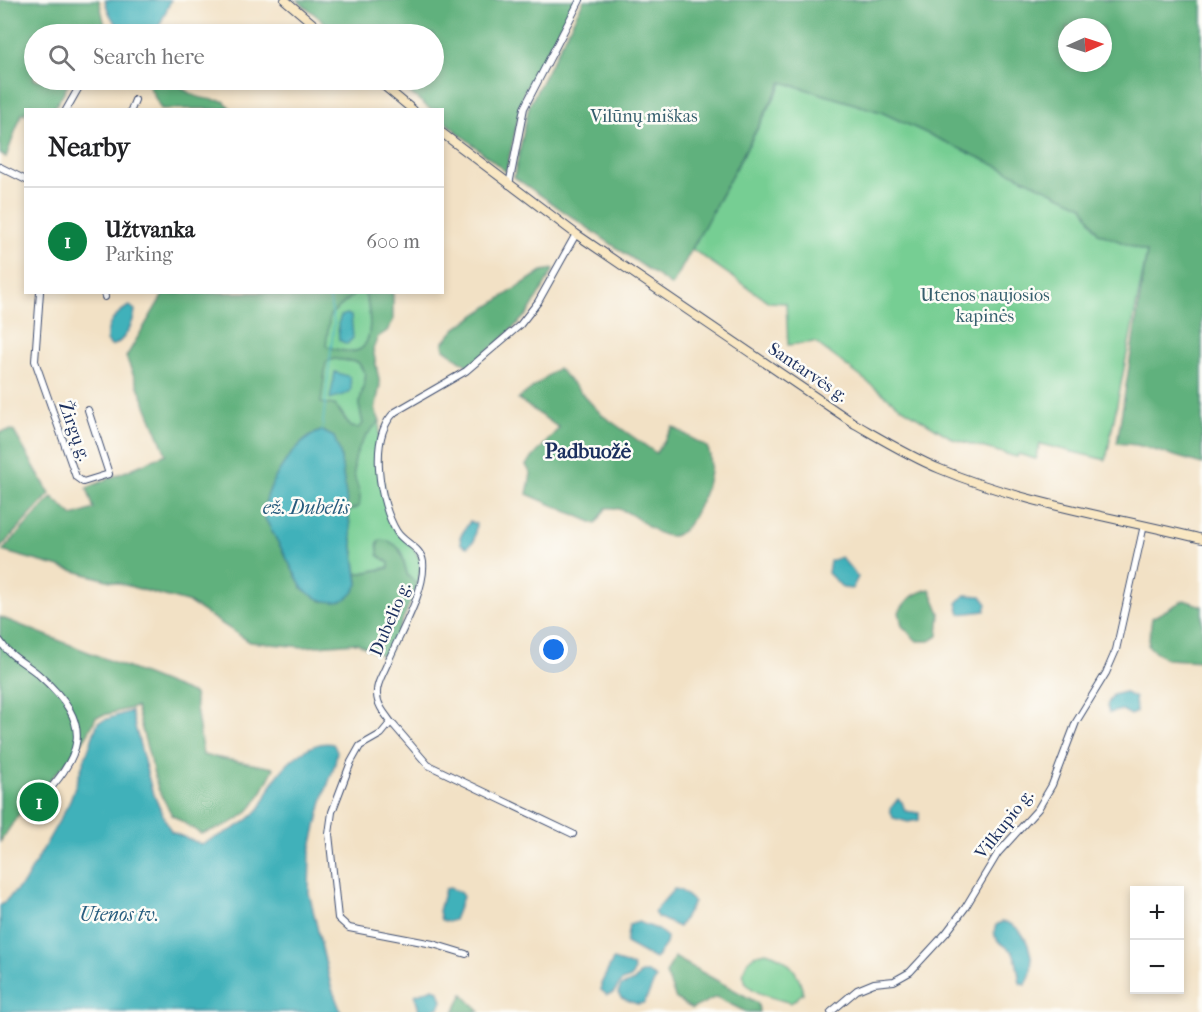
<!DOCTYPE html>
<html lang="en">
<head>
<meta charset="utf-8">
<style>
  :root { --surface:#fff; --page:#f2f2f2; --text:#202124; --muted:#757577; --line:#e0e0e0; --accent:#0b8043 }
  body { margin:0; font-family:"IM FELL French Canon",serif; background:var(--page); color:var(--text) }
  .controls { position:absolute; right:18px; bottom:18px; display:grid; overflow:hidden; border-radius:0px; box-shadow:0 3px 9px #0003 }
  .controls button { width:54px; height:54px; display:grid; place-items:center; padding:0; border:0; border-bottom:2px solid var(--line); background:var(--surface); color:var(--text); font:30px sans-serif }
  .compass { position:absolute; left:1058px; top:18px; width:54px; height:54px; border-radius:50%; background:var(--surface); box-shadow:0 3px 9px #0003; rotate:87deg }
  .you { position:absolute; left:554px; top:650px; width:21px; height:21px; margin:-15px; border:4px solid #fff; border-radius:50%; background:#1a73e8; box-shadow:0 0 0 9px #1a73e833 }
  .badge { display:grid; place-items:center; width:39px; height:39px; border-radius:50%; background:var(--accent); color:#fff; font-size:20px; font-weight:700 }
  .pin { position:absolute; translate:-50% -50%; border:3px solid #fff; box-shadow:0 2px 6px #0006 }
  .list { margin:0; padding:0; list-style:none }
  h2 { display:flex; justify-content:space-between; align-items:center; height:78px; margin:0; padding:0 24px; font-size:26px }
  h2 small { font-size:20px; font-weight:400; color:var(--muted) }
  .list li { display:grid; grid-template-columns:39px 1fr auto; gap:18px; align-items:center; box-sizing:border-box; height:108px; padding:0 24px; border-top:2px solid var(--line) }
  .list b { display:block; font-size:22px; white-space:nowrap }
  .list p { margin:0; font-size:20px; white-space:nowrap; color:var(--muted) }
  .list em { font-size:20px; font-style:normal; color:var(--muted) }
  .icon { flex:none; width:33px; height:33px; fill:none; stroke:currentColor; stroke-width:2; stroke-linecap:round; stroke-linejoin:round }
  .map { position:relative; flex:none; width:1202px; height:1012px; overflow:hidden }
  .search { position:absolute; background:var(--surface); box-shadow:0 3px 9px #0003; left:24px; top:24px; width:420px; height:66px; display:flex; align-items:center; gap:15px; box-sizing:border-box; padding:0 21px; border-radius:33px; color:var(--muted); font-size:22px }
  .panel { position:absolute; background:var(--surface); box-shadow:0 3px 9px #0003; left:24px; top:108px; width:420px; height:186px; border-radius:0px }
  .map>svg:first-child { display:block }
</style>
</head>
<body>
<div class="map">
<svg width="1202" height="1012" viewBox="0 0 1202 1012">
  <rect width="100%" height="100%" fill="#fdfcf7"/>
  <filter id="ink" filterUnits="userSpaceOnUse"><feTurbulence type="fractalNoise" baseFrequency=".0167" numOctaves="2"/><feDisplacementMap in="SourceGraphic" scale="12" xChannelSelector="R" yChannelSelector="G"/><feConvolveMatrix kernelMatrix="1 2 1 2 8 2 1 2 1" color-interpolation-filters="sRGB"/></filter>
  <filter id="wash" filterUnits="userSpaceOnUse"><feTurbulence type="fractalNoise" baseFrequency=".008" numOctaves="4" result="noise"/><feDisplacementMap in="SourceGraphic" scale="24" xChannelSelector="R" yChannelSelector="G"/><feGaussianBlur stdDeviation="1.35" result="paint"/><feColorMatrix in="noise" values="0 0 0 0 0 0 0 0 0 0 0 0 0 0 0 0 0 1.4 0 .05"/><feComposite in="paint" operator="in"/></filter>
  <g filter="url(#wash)">
    <rect width="100%" height="100%" fill="#f2e1c5"/>
    <path fill="#76ce93" stroke="#487e78" stroke-width="1.5" d="M783 82 881 112 1000 167 1083 206 1098 233 1147 252 1106 460 1040 444 1036 459 1018 454 1017 457 953 439 899 406 815 342 788 345 786 303 769 302 692 249Z
      M356 293H364C370 305 375 341 359 350 350 354 335 348 325 347L330 315Z
      M334 359 358 362 366 375 359 405 363 424 358 428 351 427 339 409 321 404 326 362Z
      M380 421 378 453 391 525 415 550 421 562 418 585 408 577 401 550 389 541 378 542C375 552 381 558 389 563V567L357 574 348 511 358 507C360 494 356 486 354 474 351 452 364 435 380 421Z
      M766 952C788 958 799 971 803 993L791 1003C776 998 735 992 745 967 749 957 756 954 766 952Z"/>
    <path fill="#60b17d" stroke="#3e706e" stroke-width="1.5" fill-rule="evenodd" d="M0 0H99L107 34H34V80H71L54 109 26 110 25 114 22 113 6 157 0 153Z
      M297 0H576L524 92 506 172 443 120 442 110 430 109 394 80H434V34H339Z
      M584 0H1202V464L1137 445 1117 443 1147 252 1098 233 1083 206 881 112 782 82 672 286 514 177 529 106ZM1067 27H1103V63H1067Z
      M146 80H174C189 97 201 99 224 101L231 109H161Z
      M554 269 528 313 501 340 468 366 444 349 443 343 456 328 542 271Z
      M305 292 329 295 331 293H356L330 315 326 346C334 349 350 354 359 350 375 341 370 305 364 293H393V321L387 331 378 337 373 349 380 385 375 410 380 421C363 437 350 455 355 479 358 488 363 497 358 507L348 511 340 453 334 437 322 431C296 437 260 491 265 518L303 589 322 601H341L358 584 357 574 389 568V563L378 555V542L382 540C405 543 401 560 408 576L418 585 386 658 357 643 303 647 250 642 190 603 2 551 52 497 73 516 94 509 87 488 166 454 126 357 164 293ZM334 359 358 362 366 375 359 405 363 424 358 428 351 427 335 405 321 403 326 362Z
      M558 368 602 415 656 453 673 427 707 447C713 459 710 476 706 488 671 586 648 503 606 508L596 524 527 494 531 474 526 465 559 428 518 399Z
      M13 430 50 494 0 548V432Z
      M930 589 940 613 938 636 930 641H917L902 626 899 612C906 599 916 592 930 589Z
      M1184 600 1202 606V661L1166 659 1148 646 1152 618Z
      M0 617 194 694 203 755 274 768C252 812 249 819 201 834L172 815 158 789 136 707 96 717C83 750 55 774 30 800 19 812 10 828 0 842Z
      M674 957 758 1003 759 1012H746L716 997 692 1009 676 999 666 974Z
      M463 994 480 1012H454Z"/>
    <path fill="#40b1ba" stroke="#2e708c" stroke-width="1.5" d="M105 0H171L158 29C131 43 111 27 105 0Z
      M130 306 135 310C134 323 124 343 111 346L107 341C105 326 116 312 130 306Z
      M347 314 351 316 353 338 347 344 339 340 338 324 341 316Z
      M335 372 350 377 351 389 349 393 330 399Z
      M322 431 334 437 340 453 358 584C347 610 321 604 303 589L265 518C260 491 296 437 322 431Z
      M470 521 476 524 474 541 467 547 461 544 460 537Z
      M841 557 858 577 852 589 843 588 828 573 830 561Z
      M965 595 981 596 987 604 985 611 960 614 957 603Z
      M1124 692 1135 698 1136 712 1131 715 1122 710 1109 713 1107 705 1113 695Z
      M131 711 152 791 171 832 201 844C221 835 243 827 258 810 266 801 269 787 276 778 288 761 312 739 333 744L337 751 335 764 322 801 310 852 309 893 331 986 341 1012H0V906L24 883 69 803 98 722Z
      M898 799 902 802 905 811 919 813V820L908 822 893 818 890 809Z
      M450 888 461 893 463 897 454 920 448 922 441 920 439 911 445 889Z
      M674 889 680 890 694 902 679 927 657 917 654 912Z
      M638 922 657 929 667 937 666 944 655 959 626 943 629 925Z
      M1002 922C1028 923 1040 968 1025 985L1020 983C1018 974 1018 963 1014 955 1007 942 989 944 996 925Z
      M613 960 633 966 634 971 631 978 622 981 613 993 607 995 601 990V984Z
      M641 973H648L656 978 644 1003 637 1004 621 998 618 993 621 986 634 981Z
      M433 988 439 991 442 1001 439 1008 419 1011 415 995Z"/>
    <g fill="none" stroke-linecap="round" stroke-linejoin="round">
      <path stroke="#40b1ba" stroke-width="1.5" d="M322 431 334 323 329 295"/>
    </g>
  </g>
  <g filter="url(#ink)">
    <g fill="none" stroke-linecap="round" stroke-linejoin="round">
      <defs>
        <path id="street" d="M66 110 83 80
          M131 110 135 100
          M0 167 26 180
          M509 185 524 108 580 0
          M40 292 35 361 76 477 83 482 109 474 88 410
          M104 292 105 297
          M0 641C9 656 25 663 38 674 98 727 82 755 34 807
          M391 722 428 765 573 834
          M466 954 433 944 349 928 338 918 329 834 332 812 351 762 360 746 381 734 391 722C385 714 377 705 377 694 376 684 383 674 387 664 398 637 426 591 423 562 421 547 405 544 397 532 379 503 368 437 395 412L466 371 520 325 538 302 576 234
          M831 1012 857 990 874 983 894 981 910 972 946 933 965 908 998 853 1038 809 1052 785 1076 722 1106 673 1116 650 1144 525"/>
        <path id="secondary" d="M285 0 325 34
          M377 80 413 110
          M442 133 576 234 855 424C883 440 911 457 940 469 1023 504 1115 517 1202 539"/>
      </defs>
      <use href="#street" stroke="#3b4a6d" stroke-width="8"/>
      <use href="#secondary" stroke="#3b4a6d" stroke-width="10"/>
      <use href="#street" stroke="#fff" stroke-width="6"/>
      <use href="#secondary" stroke="#f9e7c3" stroke-width="8"/>
    </g>
  </g>
  <g text-anchor="middle" stroke-width="5" stroke-linejoin="round" paint-order="stroke">
    <g font-size="18" fill="#365f6e" stroke="#fdfcf7">
      <text x="644" y="122">Vilūnų miškas</text>
      <text x="985" y="301">Utenos naujosios<tspan x="985" dy="21">kapinės</tspan></text>
    </g>
    <g font-size="18" fill="#1b2f5e" stroke="#fdfcf7">
      <text transform="translate(808 372) rotate(34)" y="6">Santarvės g.</text>
      <text transform="translate(75 431) rotate(70)" y="6">Žirgų g.</text>
      <text transform="translate(390 619) rotate(-67)" y="6">Dubelio g.</text>
      <text transform="translate(1004 824) rotate(-52)" y="6">Vilkupio g.</text>
    </g>
    <g font-size="20" font-style="italic" fill="#285c7e" stroke="#fdfcf7">
      <text x="306" y="514">ež. Dubelis</text>
      <text x="119" y="921">Utenos tv.</text>
    </g>
    <g font-size="21" font-weight="bold" fill="#1b2f5e" stroke="#fdfcf7">
      <text x="588" y="458">Padbuožė</text>
    </g>
  </g>
</svg>
<div class="controls">
<button>+</button>
<button>−</button>
</div>
<svg class="compass" viewBox="-18 -18 36 36"><path d="M0-13l5 13h-10z" fill="#e53935"/><path d="M0 13l5-13h-10z" fill="#757577"/></svg>
<div class="you"></div>
<div class="pin badge" style="left:39px;top:802px">1</div>
<div class="search"><svg class="icon" aria-label="search" viewBox="0 0 24 24"><circle cx="10" cy="10" r="6"/><path d="M15 15l6 6"/></svg>Search here</div>
<section class="panel">
<h2>Nearby<small></small></h2>
<ul class="list">
<li><span class="badge">1</span><div><b>Užtvanka</b><p>Parking</p></div><em>600 m</em></li>
</ul>
</section>
</div>
</body>
</html>
